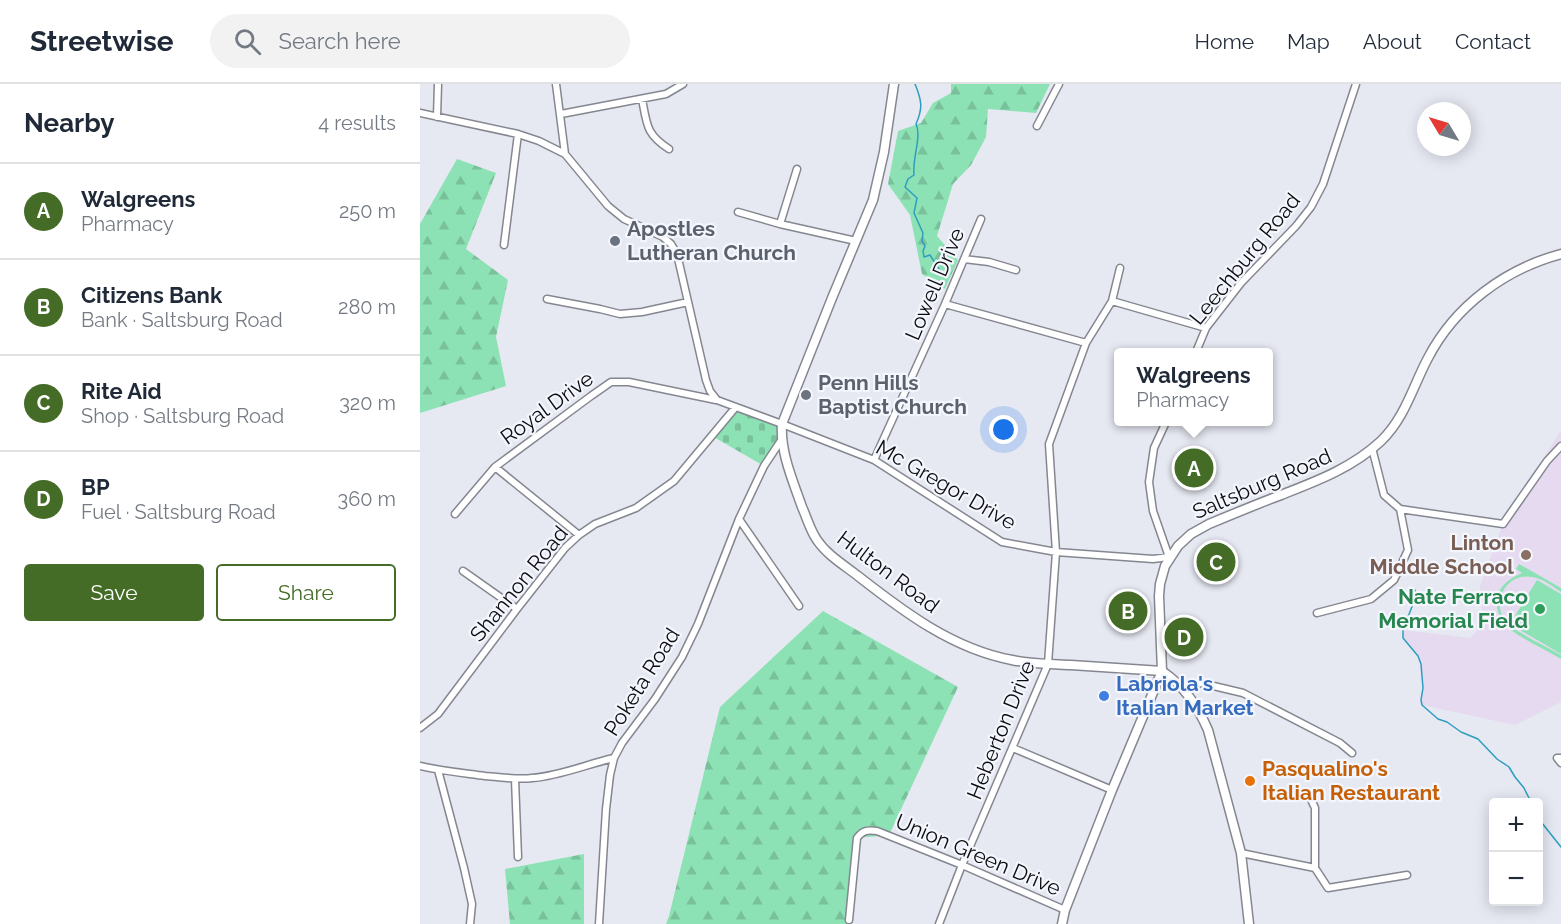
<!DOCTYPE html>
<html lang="en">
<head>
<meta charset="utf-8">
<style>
  :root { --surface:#fff; --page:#f2f2f3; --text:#1f2937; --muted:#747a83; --line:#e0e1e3; --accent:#446c27 }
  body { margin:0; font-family:Raleway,sans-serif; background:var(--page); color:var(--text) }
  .controls { position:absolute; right:18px; bottom:18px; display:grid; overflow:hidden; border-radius:6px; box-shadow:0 3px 15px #0003 }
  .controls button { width:54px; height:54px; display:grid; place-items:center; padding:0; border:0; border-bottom:2px solid var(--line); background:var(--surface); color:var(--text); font:30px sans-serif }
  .compass { position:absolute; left:997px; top:18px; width:54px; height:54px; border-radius:50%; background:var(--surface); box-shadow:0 3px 15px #0003; rotate:308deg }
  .you { position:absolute; left:584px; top:346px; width:21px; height:21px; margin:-15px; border:4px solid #fff; border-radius:50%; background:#1a73e8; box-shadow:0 0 0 9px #1a73e833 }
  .badge { display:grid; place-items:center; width:39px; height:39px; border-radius:50%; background:var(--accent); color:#fff; font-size:20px; font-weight:700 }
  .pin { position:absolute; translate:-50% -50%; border:3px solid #fff; box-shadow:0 2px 6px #0006 }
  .popup { position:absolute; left:694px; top:264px; width:159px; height:78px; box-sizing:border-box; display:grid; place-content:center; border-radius:6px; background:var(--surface); filter:drop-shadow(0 2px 4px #0005); font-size:20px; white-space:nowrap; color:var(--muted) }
  .popup b { font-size:22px; color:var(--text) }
  .popup::after { content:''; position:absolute; left:50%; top:100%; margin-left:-12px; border:12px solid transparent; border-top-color:var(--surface) }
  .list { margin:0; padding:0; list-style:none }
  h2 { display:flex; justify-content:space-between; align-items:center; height:78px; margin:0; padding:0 24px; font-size:26px }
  h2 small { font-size:20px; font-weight:400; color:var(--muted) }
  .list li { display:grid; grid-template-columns:39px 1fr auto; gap:18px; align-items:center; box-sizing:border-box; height:96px; padding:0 24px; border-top:2px solid var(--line) }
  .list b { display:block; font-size:22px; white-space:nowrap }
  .list p { margin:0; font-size:20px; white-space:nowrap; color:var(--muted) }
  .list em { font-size:20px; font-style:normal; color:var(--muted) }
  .actions { display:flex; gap:12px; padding:18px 24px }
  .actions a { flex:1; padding:14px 0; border:2px solid var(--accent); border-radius:6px; text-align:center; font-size:21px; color:var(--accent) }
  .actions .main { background:var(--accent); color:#fff }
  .icon { flex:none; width:33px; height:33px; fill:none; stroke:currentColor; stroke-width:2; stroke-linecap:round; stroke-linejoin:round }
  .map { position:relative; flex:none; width:1141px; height:840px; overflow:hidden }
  header { display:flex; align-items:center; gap:36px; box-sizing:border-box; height:84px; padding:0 30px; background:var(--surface); border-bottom:2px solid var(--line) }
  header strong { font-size:28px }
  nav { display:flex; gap:33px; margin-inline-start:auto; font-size:21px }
  .search { width:420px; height:54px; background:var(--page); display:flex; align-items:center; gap:15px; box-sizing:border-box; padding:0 21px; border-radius:33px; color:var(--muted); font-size:22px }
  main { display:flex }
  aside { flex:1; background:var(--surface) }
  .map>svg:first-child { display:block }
</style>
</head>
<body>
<header>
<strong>Streetwise</strong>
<div class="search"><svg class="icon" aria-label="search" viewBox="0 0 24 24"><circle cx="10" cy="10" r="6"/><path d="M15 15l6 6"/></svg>Search here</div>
<nav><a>Home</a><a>Map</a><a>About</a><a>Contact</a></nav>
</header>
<main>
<aside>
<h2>Nearby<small>4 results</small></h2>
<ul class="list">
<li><span class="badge">A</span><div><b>Walgreens</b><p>Pharmacy</p></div><em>250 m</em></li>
<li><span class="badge">B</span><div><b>Citizens Bank</b><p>Bank · Saltsburg Road</p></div><em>280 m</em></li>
<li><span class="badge">C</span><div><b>Rite Aid</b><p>Shop · Saltsburg Road</p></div><em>320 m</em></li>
<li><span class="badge">D</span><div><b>BP</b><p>Fuel · Saltsburg Road</p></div><em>360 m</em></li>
</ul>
<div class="actions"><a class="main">Save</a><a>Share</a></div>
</aside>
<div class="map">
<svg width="1141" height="840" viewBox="0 0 1141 840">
  <defs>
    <pattern id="forest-firs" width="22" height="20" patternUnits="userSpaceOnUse" patternTransform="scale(1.5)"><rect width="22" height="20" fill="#8ce2b4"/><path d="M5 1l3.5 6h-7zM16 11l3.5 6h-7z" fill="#78c19a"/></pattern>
    <pattern id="cemetery-stones" width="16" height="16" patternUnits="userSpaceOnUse" patternTransform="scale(1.5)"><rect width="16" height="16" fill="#8ce2b4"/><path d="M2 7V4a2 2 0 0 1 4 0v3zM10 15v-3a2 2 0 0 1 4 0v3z" fill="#78c19a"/></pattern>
  </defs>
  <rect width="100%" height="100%" fill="#e6e8f2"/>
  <path fill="#e5daef" d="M1141 346V618L1095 641 1002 621 1001 614 1003 604 1001 580 998 572 983 554V546L1050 554 1067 537 1062 526 1060 502 1083 440Z"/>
  <path fill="#8ce2b4" d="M1099 480 1141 504V508C1132 502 1122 494 1112 493 1087 488 1071 517 1085 537 1092 546 1129 564 1141 571V575C1127 566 1090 550 1082 537 1078 530 1076 522 1077 514 1080 500 1091 494 1102 489L1096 485Z
    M1117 496 1141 510V570L1090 540Z"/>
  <path fill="url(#forest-firs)" d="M531 0H630L616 29 568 25 566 53 551 81 533 100 517 152 538 176 525 205 502 190 490 131 468 100 478 47 501 39 513 19 531 9Z
    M37 75 76 89 46 165 88 196 76 253 86 302 0 329V140Z
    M403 527 538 603 469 751 437 754 429 836 432 840H246L249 832 300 623Z
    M164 770V840H90L85 785Z"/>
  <path fill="url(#cemetery-stones)" d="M315 324 362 340V355L344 382 292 352Z"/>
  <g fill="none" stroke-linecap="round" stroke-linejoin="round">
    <path stroke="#2d9ec0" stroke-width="1.5" d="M495 0C502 17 503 24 496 40 502 52 492 75 494 91L488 95 485 103 497 114 494 129 503 149 502 157 505 162 503 167 504 173 510 171 524 193
      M995 506 993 520 983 546V554L998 572 1001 580 1003 604 1001 616 1002 621 1018 635 1027 638 1041 648 1058 655 1077 675 1089 683 1095 693 1104 704 1111 718
      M1118 734 1141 763"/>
    <defs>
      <path id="minor" d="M136 0 145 70
        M222 15C227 41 226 50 249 65
        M0 29 98 50 119 57 145 70 188 122 204 135 243 153 251 160 257 170 286 296 290 307 297 316 362 340 454 376 582 458 636 468 733 475 749 473 733 427 729 398 734 364 746 338
        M141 30 246 10 263 0
        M17 33 18 0
        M617 42 639 0
        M318 128 360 140 436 157
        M360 140 377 85
        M84 161 98 50
        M544 175 569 178 596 186
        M127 215 180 225 200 230 222 228 268 218
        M692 217 786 244
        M525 220 666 259
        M776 268 786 244 821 199 876 142 891 123 903 100 936 0
        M952 364 964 411 980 425 1083 440 1127 377 1141 362
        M454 376 525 220 561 135
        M75 383 159 451
        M35 430 75 383 171 312 191 298H209L296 316
        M319 435 379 522
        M43 487 97 525
        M897 529 951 515 974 496 988 466 980 425
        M763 603 781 599 823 609 920 659 932 669
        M0 644 18 630 97 525 145 464 159 451 175 440 216 424 254 397 315 324
        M593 664 692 706
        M1141 674H1137L1141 679
        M0 682C22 687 43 689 65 692 81 693 97 696 112 694 140 692 167 680 194 674
        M18 686 44 784 52 820 50 840
        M95 695 98 773
        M889 711 895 724V784
        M821 769 895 784 908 804 987 791
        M429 836 437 754C443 746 447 746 457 747L542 781 645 826
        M179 840 186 725 190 691 194 674 202 659 235 615 262 573 278 540 319 435 344 382 362 355
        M519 840 542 781 628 580 636 468 629 360 666 259 692 217 700 184"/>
      <path id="major" d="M474 0 464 68 453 116 412 214 362 340C360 368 373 397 382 423 387 434 390 446 397 456 407 471 424 481 438 492 484 528 533 565 592 576 611 580 631 580 651 581 681 583 711 585 742 587
        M742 587C764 602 777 621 788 646L821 769 829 840
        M642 840 645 826 692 706 742 587 739 512 740 500 745 482 758 462 771 450 789 440C813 430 837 420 861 411 897 397 932 384 961 357 985 334 993 302 1008 274 1035 222 1085 185 1141 170"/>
    </defs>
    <use href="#minor" stroke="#858790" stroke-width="9"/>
    <use href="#major" stroke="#858790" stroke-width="11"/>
    <use href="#minor" stroke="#fff" stroke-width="6"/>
    <use href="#major" stroke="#fff" stroke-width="8"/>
  </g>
  <g fill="#6b7280" stroke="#f4f6fe" stroke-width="2">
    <circle cx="195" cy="157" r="6"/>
    <circle cx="386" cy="311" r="6"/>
  </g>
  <circle fill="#8d6e63" stroke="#f4f6fe" stroke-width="2" cx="1106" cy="471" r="6"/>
  <circle fill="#2e9e5b" stroke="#f4f6fe" stroke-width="2" cx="1120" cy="525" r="6"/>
  <circle fill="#3f7fe0" stroke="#f4f6fe" stroke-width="2" cx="684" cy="612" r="6"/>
  <circle fill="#e8710a" stroke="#f4f6fe" stroke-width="2" cx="830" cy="697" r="6"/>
  <g text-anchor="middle" stroke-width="4.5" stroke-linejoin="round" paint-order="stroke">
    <g font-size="21" font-weight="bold" fill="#5b616d" stroke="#f4f6fe" text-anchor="start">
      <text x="207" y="152">Apostles<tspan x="207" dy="24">Lutheran Church</tspan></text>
      <text x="398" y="306">Penn Hills<tspan x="398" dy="24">Baptist Church</tspan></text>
    </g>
    <g font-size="21" fill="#0c0c0f" stroke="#f4f6fe">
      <text transform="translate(825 175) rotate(-51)" y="7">Leechburg Road</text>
      <text transform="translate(515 200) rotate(-67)" y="7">Lowell Drive</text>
      <text transform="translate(127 324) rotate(-36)" y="7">Royal Drive</text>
      <text transform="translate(842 400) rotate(-23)" y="7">Saltsburg Road</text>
      <text transform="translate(526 401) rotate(30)" y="7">Mc Gregor Drive</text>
      <text transform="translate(468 488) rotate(37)" y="7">Hulton Road</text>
      <text transform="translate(99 500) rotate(-51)" y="7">Shannon Road</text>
      <text transform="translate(222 598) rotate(-58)" y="7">Poketa Road</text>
      <text transform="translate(581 646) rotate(-68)" y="7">Heberton Drive</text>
      <text transform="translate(558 771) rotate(23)" y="7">Union Green Drive</text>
    </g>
    <g font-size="21" font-weight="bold" fill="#785e54" stroke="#f4f6fe" text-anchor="end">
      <text x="1094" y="466">Linton<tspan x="1094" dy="24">Middle School</tspan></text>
    </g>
    <g font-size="21" font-weight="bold" fill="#27864d" stroke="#f4f6fe" text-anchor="end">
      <text x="1108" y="520">Nate Ferraco<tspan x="1108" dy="24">Memorial Field</tspan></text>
    </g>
    <g font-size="21" font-weight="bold" fill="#366cbe" stroke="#f4f6fe" text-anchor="start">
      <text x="696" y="607">Labriola's<tspan x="696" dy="24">Italian Market</tspan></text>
    </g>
    <g font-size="21" font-weight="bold" fill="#c56008" stroke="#f4f6fe" text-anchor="start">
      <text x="842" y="692">Pasqualino's<tspan x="842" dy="24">Italian Restaurant</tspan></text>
    </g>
  </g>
</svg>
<div class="controls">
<button>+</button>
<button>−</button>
</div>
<svg class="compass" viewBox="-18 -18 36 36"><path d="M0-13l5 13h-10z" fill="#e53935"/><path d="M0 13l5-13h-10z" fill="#747a83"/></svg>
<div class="you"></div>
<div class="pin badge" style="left:774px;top:384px">A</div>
<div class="popup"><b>Walgreens</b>Pharmacy</div>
<div class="pin badge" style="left:708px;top:527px">B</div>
<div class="pin badge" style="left:796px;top:478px">C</div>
<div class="pin badge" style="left:764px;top:553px">D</div>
</div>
</main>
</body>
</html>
